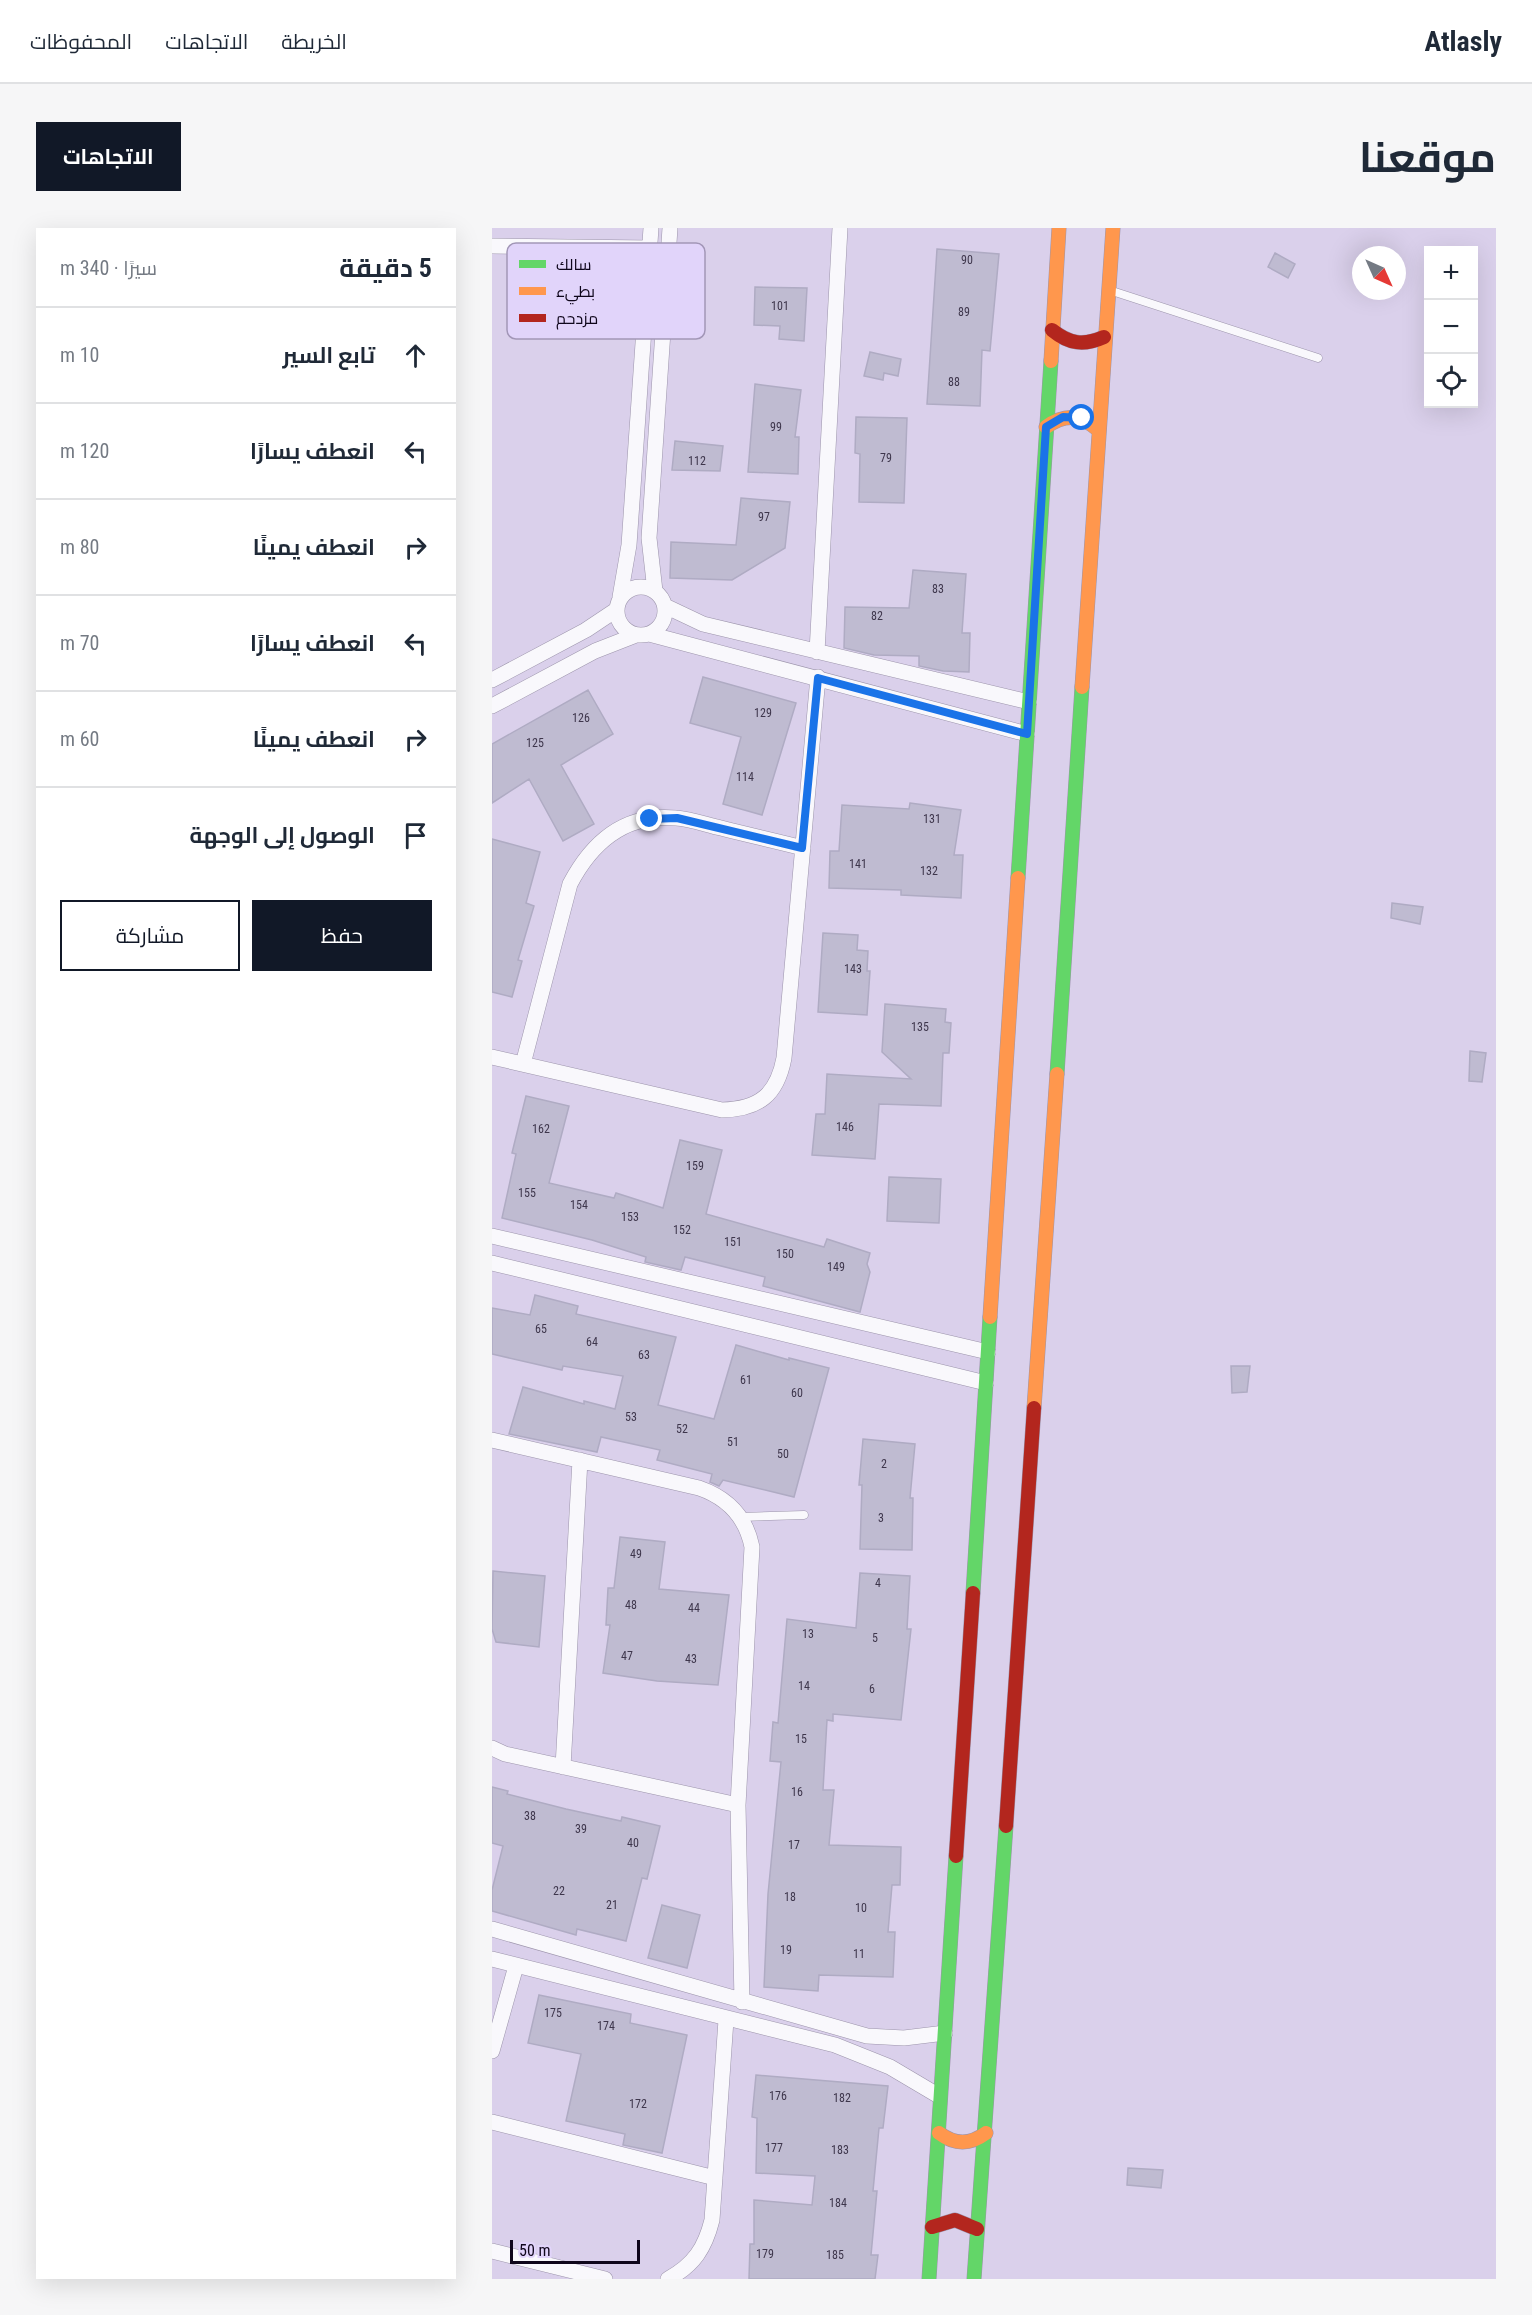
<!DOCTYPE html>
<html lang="ar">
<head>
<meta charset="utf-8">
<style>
  :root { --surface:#fff; --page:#f6f6f7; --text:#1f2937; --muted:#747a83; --line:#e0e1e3; --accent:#111827 }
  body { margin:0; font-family:"Roboto Condensed",Cairo,sans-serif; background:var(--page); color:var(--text); direction:rtl }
  .controls { position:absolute; right:18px; top:18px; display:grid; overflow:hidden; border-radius:0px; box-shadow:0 6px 24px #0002 }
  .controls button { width:54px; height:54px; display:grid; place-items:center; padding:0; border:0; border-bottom:2px solid var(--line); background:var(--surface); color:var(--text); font:30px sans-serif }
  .compass { position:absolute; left:860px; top:18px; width:54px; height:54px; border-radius:50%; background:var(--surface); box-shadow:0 6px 24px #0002; rotate:135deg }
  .scale { position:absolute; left:18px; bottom:15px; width:130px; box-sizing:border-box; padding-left:6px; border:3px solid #0f061b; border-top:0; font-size:16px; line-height:21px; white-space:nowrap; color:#0f061b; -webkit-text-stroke:4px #e1d4fa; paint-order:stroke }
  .stop { position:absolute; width:18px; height:18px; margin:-14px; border:4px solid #1a73e8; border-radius:50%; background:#fff }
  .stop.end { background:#1a73e8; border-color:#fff; box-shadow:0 2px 6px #0008 }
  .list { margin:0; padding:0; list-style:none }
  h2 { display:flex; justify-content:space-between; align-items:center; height:78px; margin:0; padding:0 24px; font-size:26px }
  h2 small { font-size:20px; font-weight:400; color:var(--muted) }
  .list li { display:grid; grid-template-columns:39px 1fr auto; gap:18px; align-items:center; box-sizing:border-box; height:96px; padding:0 24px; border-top:2px solid var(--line) }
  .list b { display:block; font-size:22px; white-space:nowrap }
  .list em { font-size:20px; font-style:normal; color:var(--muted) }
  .actions { display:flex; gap:12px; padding:18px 24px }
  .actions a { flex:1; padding:14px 0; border:2px solid var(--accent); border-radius:0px; text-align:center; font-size:21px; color:var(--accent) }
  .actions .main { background:var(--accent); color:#fff }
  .icon { flex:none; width:33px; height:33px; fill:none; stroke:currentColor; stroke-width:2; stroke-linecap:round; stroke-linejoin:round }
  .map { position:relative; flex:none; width:1004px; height:2051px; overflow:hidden; direction:ltr; border-radius:0px }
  header { display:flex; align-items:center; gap:36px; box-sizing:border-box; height:84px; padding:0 30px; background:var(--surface); border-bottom:2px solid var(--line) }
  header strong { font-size:28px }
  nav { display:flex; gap:33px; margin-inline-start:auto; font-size:21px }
  .intro { display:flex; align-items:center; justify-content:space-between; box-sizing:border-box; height:144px; padding:0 36px }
  h1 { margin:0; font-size:42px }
  .button { padding:15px 27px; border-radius:0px; background:var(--accent); color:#fff; font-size:21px; font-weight:700 }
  main { display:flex; gap:36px; padding:0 36px }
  aside { flex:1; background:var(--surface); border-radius:0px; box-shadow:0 6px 24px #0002 }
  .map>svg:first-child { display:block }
</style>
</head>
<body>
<header>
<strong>Atlasly</strong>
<nav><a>الخريطة</a><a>الاتجاهات</a><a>المحفوظات</a></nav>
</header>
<div class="intro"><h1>موقعنا</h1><a class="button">الاتجاهات</a></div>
<main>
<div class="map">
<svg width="1004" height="2051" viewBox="0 0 1004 2051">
  <rect width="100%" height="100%" fill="#dad0eb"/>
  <path fill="#bfbbd1" stroke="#afabc3" stroke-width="1.5" d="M445 21 507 26 498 123 490 122 488 178 435 176Z
    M783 25 803 36 796 50 776 39Z
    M263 59 315 60 312 113 287 111 288 98 262 97Z
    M378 124 409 131 406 148 392 145 391 152 372 148Z
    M263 156 309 162 303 209H307L306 246 256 244Z
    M364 189 415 190 412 275 367 274 368 226 363 225Z
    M183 213 231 218 228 243 180 242Z
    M249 270 298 274 293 320 240 352 178 350 179 314 244 317Z
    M421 342 474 346 470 405H478L477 444 451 443 427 438V428L382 427 352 420 353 379 417 380Z
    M211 449 304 475 270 587 231 576 249 509 198 495Z
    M96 462 121 506 69 537 102 596 71 613 37 551 0 575V516Z
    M418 575 469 582 462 627H471L469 670 409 667V662L337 660 338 623H347L350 577 417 581Z
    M0 611 48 624 34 675 42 678 26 732 30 733 20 769 0 764Z
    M900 675 931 679 928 696 899 690Z
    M331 705 366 707 365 722 376 723 375 743H378L375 787 326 784Z
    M393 776 454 781 453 794 459 795 457 825H451L449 878 387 876 383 931 320 927 324 886H333L335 846 419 851 390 824Z
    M978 823 994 825 990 854 977 853Z
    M34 868 77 878 57 955 122 970 124 965 171 980 188 912 230 922 214 986 332 1019 335 1011 378 1025 375 1036 378 1044 368 1084 271 1058 273 1049 193 1029 189 1042 153 1034 154 1029 100 1012 10 990 24 926 20 925Z
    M397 949 449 951 447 995 395 993Z
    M43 1067 86 1078 84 1086 184 1109 166 1177 222 1191 244 1117 297 1132V1130L337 1140 302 1269 231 1252 227 1258 218 1254 220 1246 165 1232 168 1222 109 1209 105 1224 17 1206 31 1159 92 1176V1173L123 1181 131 1148 71 1138 70 1142 0 1126V1080L38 1087Z
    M739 1138H758L755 1164 740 1165Z
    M371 1211 423 1216 418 1270H421L420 1322 368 1321 370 1257H367Z
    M128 1309 173 1314 167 1361 237 1367 226 1457 165 1453 111 1445 118 1397H114L116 1360H122Z
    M1 1343 53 1348 47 1419 4 1414 0 1401Z
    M368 1345 418 1348 415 1401H419L409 1492 341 1486V1493L335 1492 331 1562H342L337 1617 409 1619 408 1657H400L396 1704H403L401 1749 327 1747 326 1763 272 1759 276 1666 289 1534 278 1533 281 1494 286 1495 295 1391 364 1400Z
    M0 1559 16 1563 15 1566 74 1581 129 1593 130 1589 168 1598 155 1651 150 1650 134 1713 85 1701 84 1707 0 1683V1662L11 1618 0 1615Z
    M170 1677 208 1687 195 1740 156 1730Z
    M47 1767 139 1786 138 1795 195 1807 170 1925 131 1917 133 1906 74 1893 89 1826 36 1815Z
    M264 1847 396 1858 391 1900H387L381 1963H385L379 2027H386L383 2051H257L258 2016H262V1972L320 1977 323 1948 264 1945 265 1890 260 1889Z
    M636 1940 671 1942 669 1960 635 1957Z"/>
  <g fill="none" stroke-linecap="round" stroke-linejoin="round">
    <defs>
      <path id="lane" d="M620 63 826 130
        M249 1289 312 1287"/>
      <path id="street" d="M0 18 158 20
        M125 383a24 24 0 1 1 48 0a24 24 0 1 1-48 0Z
        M163 363 157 310 178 0
        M128 369 137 317 159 0
        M173 378 211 396 537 474
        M157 406 535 506
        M325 424 348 0
        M0 452 94 402 124 382
        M0 478 103 423 144 407
        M0 829 230 882C267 881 285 867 292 830L326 449
        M31 836 78 656C100 614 133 585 184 590 199 591 215 597 229 600 256 607 284 613 311 620
        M0 1008 496 1124
        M0 1035 494 1155
        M0 1212 207 1260C236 1270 254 1289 260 1319L246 1577 250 1774
        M0 1520 13 1526 246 1577
        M71 1539 88 1232
        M0 1701 375 1808 412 1810 453 1805
        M0 1731 343 1817 398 1839 447 1868
        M0 1823 24 1738
        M0 1894 223 1950
        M0 2023 113 2051
        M176 2051C202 2037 213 2020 220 1992L234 1792"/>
      <path id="fast" d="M526 650 559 133
        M565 846 590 459
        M481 1365 498 1089
        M437 2051 464 1628
        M482 2051 514 1598"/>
      <path id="slow" d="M559 133 567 0
        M554 199C572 186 588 186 605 201
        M590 459 621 0
        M498 1089 526 650
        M542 1180 565 846
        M447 1905C463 1917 478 1917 494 1905"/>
      <path id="jam" d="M560 102C577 116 592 118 612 109
        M514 1598 542 1180
        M464 1628 481 1365
        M440 1999 463 1992 485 2001"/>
    </defs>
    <use href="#lane" stroke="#9c94ab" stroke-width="9"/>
    <use href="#street" stroke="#9c94ab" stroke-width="16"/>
    <use href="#fast" stroke="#9c94ab" stroke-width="15"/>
    <use href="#slow" stroke="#9c94ab" stroke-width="15"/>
    <use href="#jam" stroke="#9c94ab" stroke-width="15"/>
    <use href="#lane" stroke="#f9f8fc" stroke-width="8"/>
    <use href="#street" stroke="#f9f8fc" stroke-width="15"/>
    <use href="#fast" stroke="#63d668" stroke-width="14"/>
    <use href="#slow" stroke="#ff974d" stroke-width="14"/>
    <use href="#jam" stroke="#b3261e" stroke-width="14"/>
  </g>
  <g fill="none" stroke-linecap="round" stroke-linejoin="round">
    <path stroke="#1a73e8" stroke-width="8" d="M158 591 185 590 310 620 326 450 535 506 554 199 571 189 590 190"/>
  </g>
  <g text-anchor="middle" stroke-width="4.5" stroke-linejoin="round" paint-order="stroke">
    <g font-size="12" fill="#3e364c">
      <text x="475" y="36">90</text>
      <text x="288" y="82">101</text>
      <text x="472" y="88">89</text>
      <text x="462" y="158">88</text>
      <text x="284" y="203">99</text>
      <text x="394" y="234">79</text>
      <text x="205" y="237">112</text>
      <text x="272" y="293">97</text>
      <text x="446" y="365">83</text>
      <text x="385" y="392">82</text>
      <text x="271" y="489">129</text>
      <text x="89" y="494">126</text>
      <text x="43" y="519">125</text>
      <text x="253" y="553">114</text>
      <text x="440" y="595">131</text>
      <text x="366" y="640">141</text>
      <text x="437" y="647">132</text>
      <text x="361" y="745">143</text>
      <text x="428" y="803">135</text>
      <text x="353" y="903">146</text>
      <text x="49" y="905">162</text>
      <text x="203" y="942">159</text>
      <text x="35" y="969">155</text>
      <text x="87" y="981">154</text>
      <text x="138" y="993">153</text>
      <text x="190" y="1006">152</text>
      <text x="241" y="1018">151</text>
      <text x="293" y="1030">150</text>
      <text x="344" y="1043">149</text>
      <text x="49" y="1105">65</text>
      <text x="100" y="1118">64</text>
      <text x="152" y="1131">63</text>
      <text x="254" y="1156">61</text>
      <text x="305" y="1169">60</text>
      <text x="139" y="1193">53</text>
      <text x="190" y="1205">52</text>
      <text x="241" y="1218">51</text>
      <text x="291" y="1230">50</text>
      <text x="392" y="1240">2</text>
      <text x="389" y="1294">3</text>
      <text x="144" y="1330">49</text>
      <text x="386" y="1359">4</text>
      <text x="139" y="1381">48</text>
      <text x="202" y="1384">44</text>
      <text x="316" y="1410">13</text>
      <text x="383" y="1414">5</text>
      <text x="135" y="1432">47</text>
      <text x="199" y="1435">43</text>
      <text x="312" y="1462">14</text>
      <text x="380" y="1465">6</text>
      <text x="309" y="1515">15</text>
      <text x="305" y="1568">16</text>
      <text x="38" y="1592">38</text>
      <text x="89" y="1605">39</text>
      <text x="141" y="1619">40</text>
      <text x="302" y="1621">17</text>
      <text x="67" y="1667">22</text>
      <text x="298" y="1673">18</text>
      <text x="120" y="1681">21</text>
      <text x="369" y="1684">10</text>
      <text x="294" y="1726">19</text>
      <text x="367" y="1730">11</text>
      <text x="61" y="1789">175</text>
      <text x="114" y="1802">174</text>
      <text x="286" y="1872">176</text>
      <text x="350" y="1874">182</text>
      <text x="146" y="1880">172</text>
      <text x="282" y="1924">177</text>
      <text x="348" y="1926">183</text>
      <text x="346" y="1979">184</text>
      <text x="273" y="2030">179</text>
      <text x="343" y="2031">185</text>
    </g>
  </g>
  <rect x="15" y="15" width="198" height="96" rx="9" fill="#e1d4fa" stroke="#a296b7" stroke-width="1.5"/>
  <rect x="27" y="32" width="27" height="8" fill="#63d668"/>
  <rect x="27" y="59" width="27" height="8" fill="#ff974d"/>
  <rect x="27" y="86" width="27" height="8" fill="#b3261e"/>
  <g font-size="16" fill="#0f061b">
    <text x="64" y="42">سالك</text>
    <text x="64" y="69">بطيء</text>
    <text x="64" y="96">مزدحم</text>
  </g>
</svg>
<div class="controls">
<button>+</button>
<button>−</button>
<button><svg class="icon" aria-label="locate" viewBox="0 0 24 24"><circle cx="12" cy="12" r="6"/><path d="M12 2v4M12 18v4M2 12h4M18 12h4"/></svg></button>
</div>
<svg class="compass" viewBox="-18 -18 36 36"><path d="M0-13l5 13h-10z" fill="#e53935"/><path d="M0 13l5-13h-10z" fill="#747a83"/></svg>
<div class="scale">50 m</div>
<div class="stop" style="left:590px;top:190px"></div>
<div class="stop end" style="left:158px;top:591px"></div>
</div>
<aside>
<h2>5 دقيقة<small>سيرًا · 340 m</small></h2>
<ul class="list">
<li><svg class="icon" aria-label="ahead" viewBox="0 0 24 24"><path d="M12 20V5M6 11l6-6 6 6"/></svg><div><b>تابع السير</b></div><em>10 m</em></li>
<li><svg class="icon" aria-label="left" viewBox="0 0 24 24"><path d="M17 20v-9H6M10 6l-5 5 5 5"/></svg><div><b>انعطف يسارًا</b></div><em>120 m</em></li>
<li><svg class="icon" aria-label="right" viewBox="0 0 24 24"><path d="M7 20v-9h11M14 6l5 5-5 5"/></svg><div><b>انعطف يمينًا</b></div><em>80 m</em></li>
<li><svg class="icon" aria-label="left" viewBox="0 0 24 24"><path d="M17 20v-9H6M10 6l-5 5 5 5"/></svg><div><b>انعطف يسارًا</b></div><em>70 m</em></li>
<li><svg class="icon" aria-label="right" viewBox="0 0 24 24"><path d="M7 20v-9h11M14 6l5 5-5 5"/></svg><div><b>انعطف يمينًا</b></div><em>60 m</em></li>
<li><svg class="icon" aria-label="arrive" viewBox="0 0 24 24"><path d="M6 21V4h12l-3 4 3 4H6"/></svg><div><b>الوصول إلى الوجهة</b></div></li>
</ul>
<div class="actions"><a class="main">حفظ</a><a>مشاركة</a></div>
</aside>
</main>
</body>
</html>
